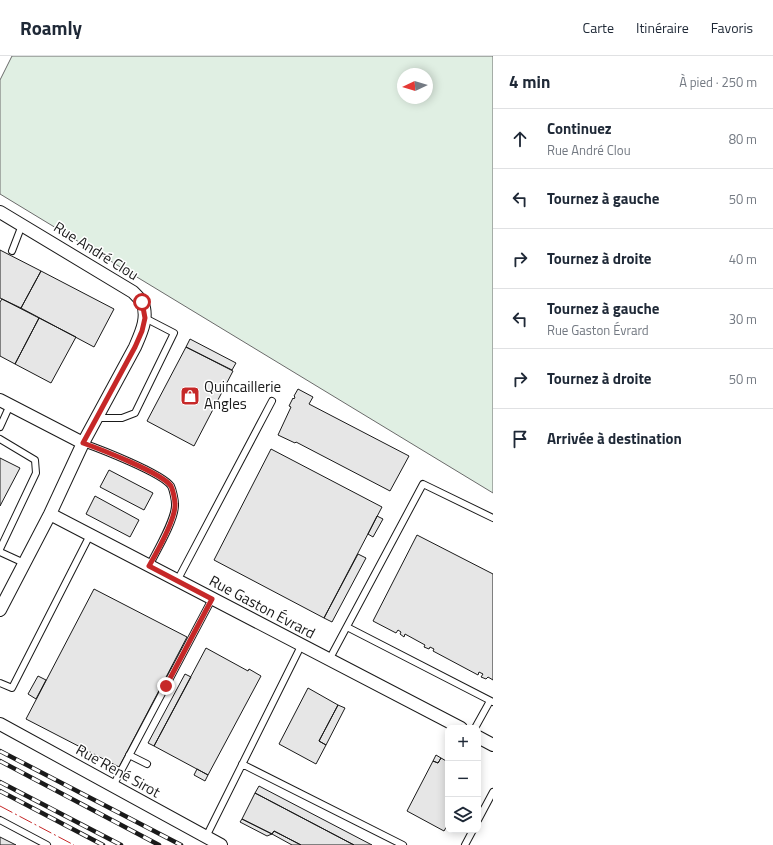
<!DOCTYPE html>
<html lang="fr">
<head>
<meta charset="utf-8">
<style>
  :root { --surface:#fff; --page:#f2f2f3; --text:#1f2937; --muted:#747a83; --line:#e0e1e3 }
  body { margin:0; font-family:"Titillium Web",sans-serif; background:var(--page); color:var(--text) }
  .controls { position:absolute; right:12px; bottom:12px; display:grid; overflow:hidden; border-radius:8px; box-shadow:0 2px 10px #0003 }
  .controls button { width:36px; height:36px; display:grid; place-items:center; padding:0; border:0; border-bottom:1px solid var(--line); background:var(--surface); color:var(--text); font:20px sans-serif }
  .compass { position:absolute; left:397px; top:12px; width:36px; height:36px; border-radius:50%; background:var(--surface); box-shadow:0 2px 10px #0003; rotate:266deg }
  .stop { position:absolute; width:12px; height:12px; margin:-9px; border:3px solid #c62828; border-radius:50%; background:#fff }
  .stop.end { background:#c62828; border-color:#fff; box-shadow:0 1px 4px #0008 }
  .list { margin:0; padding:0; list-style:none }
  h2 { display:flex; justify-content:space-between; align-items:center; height:52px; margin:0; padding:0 16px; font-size:17px }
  h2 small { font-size:13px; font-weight:400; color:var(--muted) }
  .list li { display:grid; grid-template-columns:26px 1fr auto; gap:12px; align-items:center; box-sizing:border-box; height:60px; padding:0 16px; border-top:1px solid var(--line) }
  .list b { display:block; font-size:15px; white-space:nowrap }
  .list p { margin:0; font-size:13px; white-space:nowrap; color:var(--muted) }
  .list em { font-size:13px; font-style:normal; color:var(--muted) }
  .icon { flex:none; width:22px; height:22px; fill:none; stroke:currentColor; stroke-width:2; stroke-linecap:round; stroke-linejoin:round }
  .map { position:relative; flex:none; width:493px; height:789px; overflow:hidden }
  header { display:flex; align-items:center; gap:24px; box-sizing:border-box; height:56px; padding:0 20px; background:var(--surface); border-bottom:1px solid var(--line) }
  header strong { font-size:19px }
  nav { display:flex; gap:22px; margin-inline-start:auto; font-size:14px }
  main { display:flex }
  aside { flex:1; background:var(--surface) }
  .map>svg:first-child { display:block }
</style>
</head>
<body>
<header>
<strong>Roamly</strong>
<nav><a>Carte</a><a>Itinéraire</a><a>Favoris</a></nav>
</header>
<main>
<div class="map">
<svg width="493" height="789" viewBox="0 0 493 789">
  <rect width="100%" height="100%" fill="#fff"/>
  <path fill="#e0efe3" stroke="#6a6a6a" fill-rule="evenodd" d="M12 0H493V437L0 138V24ZM403 18H427V42H403Z"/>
  <path fill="#e6e6e6" stroke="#1a1a1a" d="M0 194 41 215 21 252 0 242Z
    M41 215 114 253 94 291 21 252Z
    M2 243 39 262 15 308 0 300V246Z
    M39 262 76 281 51 327 15 308Z
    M190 283 236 307 232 314 186 291Z
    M186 291 233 315 194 390 147 365Z
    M298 333 313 341 309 348 409 400 390 435 296 386 295 387 278 379 291 351 289 350 293 342 294 343 295 341 294 340Z
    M271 393 382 451 324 562 214 504Z
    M0 402 20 412 0 450Z
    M109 414 153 437 144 454 100 431Z
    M95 440 139 464 130 481 86 458Z
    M377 460 383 463 373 481 368 478Z
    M417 479 493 518V624L488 621 486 623 481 621 483 618 479 616 478 619 433 595 434 593 430 591 429 593 424 591 425 589 405 578 404 581 400 578 401 576 398 574 396 577 373 565Z
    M358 498 366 502 332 566 324 562Z
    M94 533 187 581 119 711 26 663Z
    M206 592 248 615 249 613 261 620 208 719 154 690Z
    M185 618 191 621 154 690 148 687Z
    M38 620 46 624 36 643 28 638Z
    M308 632 338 649 319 685 326 689 316 708 279 688Z
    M338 649 345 652 326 689 319 685Z
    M436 699 441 702 438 707 433 705Z
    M441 702 448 706V768L444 775 407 755 433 705 438 707Z
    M197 713 208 719 205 725 194 719Z
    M259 730 372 789H354L255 737Z
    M255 737 354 789H301L274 775 272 778 242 763Z
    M242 763 272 778 267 780 240 766Z
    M274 775 301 789H292L272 778Z
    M0 781 16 789H0Z"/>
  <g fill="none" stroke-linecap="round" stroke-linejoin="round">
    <defs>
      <path id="service" d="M12 195 22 169
        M97 362H122L135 357 174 277 145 262
        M0 371 10 349
        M0 383 35 404 36 417 0 493
        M83 387C100 393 162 417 171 430 173 434 175 444 175 448 176 463 156 496 149 510
        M0 496 24 507
        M177 525 272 345
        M347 571 493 646
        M329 604 423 428 493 462
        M0 627 12 632 90 479
        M475 672 490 645
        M129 699 147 708
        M242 708 403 789
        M113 730 212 543
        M0 764 47 789
        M478 764 493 736
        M206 781 301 590
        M465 789 473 774"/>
      <path id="minor" d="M0 156 133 236C136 239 140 243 142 246 149 261 141 277 135 291L83 387 50 458 0 554
        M0 344 83 387
        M50 458 461 672
        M0 668 221 789
        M478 681 493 689"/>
    </defs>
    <use href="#service" stroke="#1a1a1a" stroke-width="8"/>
    <use href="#minor" stroke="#1a1a1a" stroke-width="14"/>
    <use href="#service" stroke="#fff" stroke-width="6"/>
    <use href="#minor" stroke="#fff" stroke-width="12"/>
    <defs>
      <path id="rail" d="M0 695 181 789
        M0 705 159 789
        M0 726 121 789
        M0 735 103 789"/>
    </defs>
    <use href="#rail" stroke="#1a1a1a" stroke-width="4.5"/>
    <use href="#rail" stroke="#fff" stroke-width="3" stroke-dasharray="9" stroke-linecap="butt"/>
    <path stroke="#c62828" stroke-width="1" stroke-dasharray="14 3 2 3" stroke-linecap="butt" d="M0 750 74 789"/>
  </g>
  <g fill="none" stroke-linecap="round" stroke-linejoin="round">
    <path stroke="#c62828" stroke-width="5" d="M142 246 145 262 142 275 135 291 83 387C100 393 162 417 171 430 173 434 175 444 175 448 176 463 157 496 149 510L212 543 166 630"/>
  </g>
  <defs>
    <symbol id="shop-square" viewBox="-11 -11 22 22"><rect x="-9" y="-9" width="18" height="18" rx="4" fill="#c62828" stroke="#fff"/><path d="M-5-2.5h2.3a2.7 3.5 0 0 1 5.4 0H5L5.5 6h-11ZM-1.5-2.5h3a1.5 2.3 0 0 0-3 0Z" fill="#fff"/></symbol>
  </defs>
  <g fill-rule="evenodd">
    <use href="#shop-square" x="179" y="329" width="22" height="22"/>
  </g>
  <g text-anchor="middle" stroke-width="3" stroke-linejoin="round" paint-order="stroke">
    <g font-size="15" fill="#1a1a1a" stroke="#fff">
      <text transform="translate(96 195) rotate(32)" y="5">Rue André Clou</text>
      <text transform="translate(262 551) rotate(28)" y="5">Rue Gaston Évrard</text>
      <text transform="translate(118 715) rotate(29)" y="5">Rue René Sirot</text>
    </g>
    <g font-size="15" fill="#1a1a1a" stroke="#fff" text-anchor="start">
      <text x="204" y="336">Quincaillerie<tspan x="204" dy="17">Angles</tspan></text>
    </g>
  </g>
</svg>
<div class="controls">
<button>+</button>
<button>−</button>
<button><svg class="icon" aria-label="layers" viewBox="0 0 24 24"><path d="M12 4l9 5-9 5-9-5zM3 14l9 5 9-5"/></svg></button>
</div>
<svg class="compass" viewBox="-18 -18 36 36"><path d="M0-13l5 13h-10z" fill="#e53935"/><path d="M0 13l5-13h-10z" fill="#747a83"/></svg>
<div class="stop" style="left:142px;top:246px"></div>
<div class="stop end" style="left:166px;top:630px"></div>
</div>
<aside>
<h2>4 min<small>À pied · 250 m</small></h2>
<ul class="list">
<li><svg class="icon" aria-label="ahead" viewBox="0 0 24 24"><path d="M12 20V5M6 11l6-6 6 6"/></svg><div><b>Continuez</b><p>Rue André Clou</p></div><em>80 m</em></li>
<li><svg class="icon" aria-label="left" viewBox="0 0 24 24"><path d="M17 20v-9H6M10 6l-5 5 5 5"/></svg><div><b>Tournez à gauche</b></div><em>50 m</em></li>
<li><svg class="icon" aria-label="right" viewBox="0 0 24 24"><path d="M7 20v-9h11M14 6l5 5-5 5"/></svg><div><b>Tournez à droite</b></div><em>40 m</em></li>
<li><svg class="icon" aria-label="left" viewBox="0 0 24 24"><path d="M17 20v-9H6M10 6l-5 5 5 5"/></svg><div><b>Tournez à gauche</b><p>Rue Gaston Évrard</p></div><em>30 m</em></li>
<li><svg class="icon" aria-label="right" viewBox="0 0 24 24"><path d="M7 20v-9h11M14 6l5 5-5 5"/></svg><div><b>Tournez à droite</b></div><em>50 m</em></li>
<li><svg class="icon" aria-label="arrive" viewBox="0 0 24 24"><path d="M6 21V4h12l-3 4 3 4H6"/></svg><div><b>Arrivée à destination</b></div></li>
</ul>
</aside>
</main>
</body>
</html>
